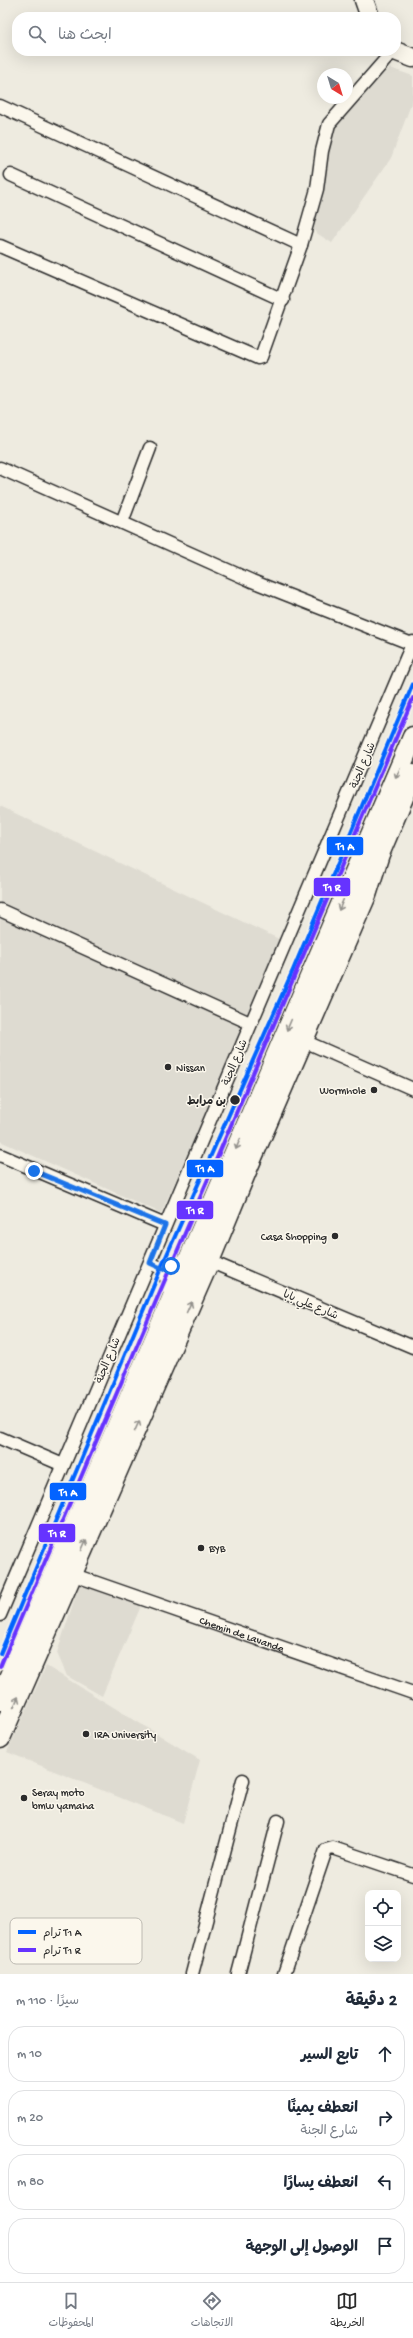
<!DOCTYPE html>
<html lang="ar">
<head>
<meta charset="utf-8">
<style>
  :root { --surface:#fff; --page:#f2f2f3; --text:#1f2937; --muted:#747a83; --line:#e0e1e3; --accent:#2b2b2b }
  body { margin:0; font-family:"Gochi Hand","Playpen Sans Arabic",sans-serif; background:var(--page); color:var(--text); direction:rtl }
  .controls { position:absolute; right:12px; bottom:12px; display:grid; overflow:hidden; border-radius:8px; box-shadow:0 4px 16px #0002 }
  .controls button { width:36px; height:36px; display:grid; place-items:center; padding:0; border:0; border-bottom:1px solid var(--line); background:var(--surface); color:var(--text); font:20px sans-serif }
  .compass { position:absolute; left:317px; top:68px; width:36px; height:36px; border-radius:50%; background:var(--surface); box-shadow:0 4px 16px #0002; rotate:142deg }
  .stop { position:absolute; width:12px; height:12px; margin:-9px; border:3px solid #1a73e8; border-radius:50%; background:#fff }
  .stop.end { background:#1a73e8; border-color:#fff; box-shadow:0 1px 4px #0008 }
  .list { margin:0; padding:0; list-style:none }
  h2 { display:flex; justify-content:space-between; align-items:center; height:52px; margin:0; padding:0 16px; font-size:17px }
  h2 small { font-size:13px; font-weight:400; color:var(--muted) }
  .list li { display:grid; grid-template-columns:26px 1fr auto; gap:12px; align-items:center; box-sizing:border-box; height:56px; margin:0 8px 8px; padding:0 8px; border:1px solid var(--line); border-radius:16px }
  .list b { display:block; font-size:15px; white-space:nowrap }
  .list p { margin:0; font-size:13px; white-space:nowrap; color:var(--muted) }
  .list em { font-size:13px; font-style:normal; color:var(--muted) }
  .icon { flex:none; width:22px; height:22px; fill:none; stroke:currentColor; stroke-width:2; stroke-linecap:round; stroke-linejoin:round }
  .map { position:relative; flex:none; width:413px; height:1974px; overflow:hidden; direction:ltr }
  .search { position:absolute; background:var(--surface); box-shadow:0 4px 16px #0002; left:12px; right:12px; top:12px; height:44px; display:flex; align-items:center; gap:10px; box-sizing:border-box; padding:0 14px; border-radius:16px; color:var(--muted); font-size:15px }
  .sheet { height:308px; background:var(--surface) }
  nav { display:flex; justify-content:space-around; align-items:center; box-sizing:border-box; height:56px; border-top:1px solid var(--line); background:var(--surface); font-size:11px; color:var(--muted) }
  nav a { display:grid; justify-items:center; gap:2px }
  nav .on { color:var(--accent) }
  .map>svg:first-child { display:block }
</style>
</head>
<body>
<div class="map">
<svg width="413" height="1974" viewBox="0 0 413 1974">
  <rect width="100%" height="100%" fill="#eeebe0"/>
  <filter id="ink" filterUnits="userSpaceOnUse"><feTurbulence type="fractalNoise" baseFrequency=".025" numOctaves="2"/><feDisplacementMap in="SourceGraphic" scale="8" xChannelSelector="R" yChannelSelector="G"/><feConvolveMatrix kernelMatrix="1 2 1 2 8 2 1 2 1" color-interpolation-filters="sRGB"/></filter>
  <g filter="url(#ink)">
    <path fill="#dedbd1" d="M390 68 413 76V99L391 158 332 243 315 232 311 222 325 182 326 149 337 118Z
      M0 806 283 941 161 1213 0 1141Z
      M80 1582 141 1606 102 1696 67 1676 57 1653Z
      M46 1666 200 1760 183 1823 7 1752Z"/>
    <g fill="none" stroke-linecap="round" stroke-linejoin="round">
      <defs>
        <g id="street">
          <path d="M0 106 301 245"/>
          <path d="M11 175 283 300"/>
          <path d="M0 246 258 358 261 357 301 245 317 189 322 151 329 124 393 51"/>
          <path d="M0 468 252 581 412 644"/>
          <path d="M122 522 150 448"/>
          <path d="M0 910 250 1023"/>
          <path d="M304 1041 413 1089"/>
          <path d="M0 1155 165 1225"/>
          <path d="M209 1261 413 1347"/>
          <path d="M150 1263 163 1269 181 1262 190 1255"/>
          <path d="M163 1269 172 1296"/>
          <path d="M0 1438 63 1465"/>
          <path id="s1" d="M71 1574 413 1693"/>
          <path d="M0 1615 413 642"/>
          <path d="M192 1974 243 1780"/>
          <path d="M238 1974 278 1821"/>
          <path d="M284 1974 326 1850 333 1848 413 1875"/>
        </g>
        <path id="secondary" d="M364 0 370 17
          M395 51 413 58"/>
        <path id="primary" d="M0 1700 413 737
          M0 1738 209 1261 249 1164 366 895 379 854 413 774"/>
      </defs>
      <use href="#street" stroke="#2b2b2b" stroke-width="15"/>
      <use href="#secondary" stroke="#2b2b2b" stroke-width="21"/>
      <use href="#primary" stroke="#2b2b2b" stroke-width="23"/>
      <use href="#street" stroke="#fbf7ec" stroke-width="12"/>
      <use href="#secondary" stroke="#fbf7ec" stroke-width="18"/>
      <use href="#primary" stroke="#fbf7ec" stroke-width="20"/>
      <defs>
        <path id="tram-1" d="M0 1654 161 1268 293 970 413 684"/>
        <path id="tram-2" d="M0 1667 413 698"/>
      </defs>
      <use href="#tram-1" stroke="#fbf7ec" stroke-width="7"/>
      <use href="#tram-2" stroke="#fbf7ec" stroke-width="7"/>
      <use href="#tram-1" stroke="#0363ff" stroke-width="4"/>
      <use href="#tram-2" stroke="#63f" stroke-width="4"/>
    </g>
    <defs><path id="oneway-shaft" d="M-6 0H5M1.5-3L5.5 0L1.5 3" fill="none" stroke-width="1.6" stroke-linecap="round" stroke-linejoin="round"/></defs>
    <g stroke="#93918c">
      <use href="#oneway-shaft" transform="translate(398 773) rotate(113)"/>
      <use href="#oneway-shaft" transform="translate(341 905) rotate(113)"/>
      <use href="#oneway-shaft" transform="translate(289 1025) rotate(113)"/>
      <use href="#oneway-shaft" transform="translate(238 1144) rotate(113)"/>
      <use href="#oneway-shaft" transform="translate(189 1307) rotate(-66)"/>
      <use href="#oneway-shaft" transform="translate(137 1426) rotate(-66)"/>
      <use href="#oneway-shaft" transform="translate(84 1545) rotate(-66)"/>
      <use href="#oneway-shaft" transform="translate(16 1702) rotate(-66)"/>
    </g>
  </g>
  <g fill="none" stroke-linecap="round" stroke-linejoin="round" filter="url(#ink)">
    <path stroke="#1a73e8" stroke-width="5" d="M34 1171 165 1225 150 1263 163 1269 171 1266"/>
  </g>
  <g fill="#2b2b2b" stroke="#fbf7ec" stroke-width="1.5">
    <circle cx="168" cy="1067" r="4"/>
    <circle cx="374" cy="1090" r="4"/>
    <circle cx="235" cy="1100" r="5.5"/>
    <circle cx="335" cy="1236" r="4"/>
    <circle cx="201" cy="1548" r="4"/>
    <circle cx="86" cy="1734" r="4"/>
    <circle cx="24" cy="1798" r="4"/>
  </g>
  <g text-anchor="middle" stroke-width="3" stroke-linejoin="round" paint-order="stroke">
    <g font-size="11" fill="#2b2b2b" stroke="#fbf7ec">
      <text transform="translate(362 765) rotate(-67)" y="4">شارع الجنة</text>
      <text transform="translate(234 1062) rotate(-67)" y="4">شارع الجنة</text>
      <text transform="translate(311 1304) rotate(23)" y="4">شارع علي بابا</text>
      <text transform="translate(107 1360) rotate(-67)" y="4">شارع الجنة</text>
      <text dy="4" stroke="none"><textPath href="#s1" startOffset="181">Chemin de Lavande</textPath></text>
    </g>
    <g font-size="11" fill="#2b2b2b" stroke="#fbf7ec" text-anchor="start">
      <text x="176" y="1071">Nissan</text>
      <text x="366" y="1094" text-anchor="end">Wormhole</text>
      <text x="327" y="1240" text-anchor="end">Casa Shopping</text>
      <text x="209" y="1552">BYB</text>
      <text x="94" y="1738">IRA University</text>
      <text x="32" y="1796">Seray moto<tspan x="32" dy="13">bmw yamaha</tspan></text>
    </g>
    <g font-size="11" font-weight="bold" fill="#2b2b2b" stroke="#fbf7ec" text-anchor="end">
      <text x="226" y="1104">بن مرابط</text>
    </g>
  </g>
  <rect x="10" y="1918" width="132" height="46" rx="6" fill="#fbf7ec" stroke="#bdbab2" stroke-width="1"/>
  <rect x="18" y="1930" width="18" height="4" fill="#0363ff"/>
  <rect x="18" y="1948" width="18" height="4" fill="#63f"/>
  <g font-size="11" fill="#2b2b2b">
    <text x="43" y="1936">ترام T1 A</text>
    <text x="43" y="1954">ترام T1 R</text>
  </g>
  <g stroke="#fbf7ec" stroke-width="1.5">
    <rect x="326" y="836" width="38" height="20" rx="4" fill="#0363ff"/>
    <rect x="313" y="877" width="38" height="20" rx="4" fill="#63f"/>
    <rect x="186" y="1159" width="38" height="19" rx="4" fill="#0363ff"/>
    <rect x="176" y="1200" width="38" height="20" rx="4" fill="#63f"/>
    <rect x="49" y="1482" width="38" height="19" rx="4" fill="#0363ff"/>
    <rect x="38" y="1523" width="38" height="20" rx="4" fill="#63f"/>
  </g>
  <g font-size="11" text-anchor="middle" font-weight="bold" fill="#fff">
    <text x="345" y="850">T1 A</text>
    <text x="332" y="891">T1 R</text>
    <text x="205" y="1172">T1 A</text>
    <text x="195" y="1214">T1 R</text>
    <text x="68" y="1496">T1 A</text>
    <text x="57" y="1537">T1 R</text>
  </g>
</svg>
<div class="controls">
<button><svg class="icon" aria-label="locate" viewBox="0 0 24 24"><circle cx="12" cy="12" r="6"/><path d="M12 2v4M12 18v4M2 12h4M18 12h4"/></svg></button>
<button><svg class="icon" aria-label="layers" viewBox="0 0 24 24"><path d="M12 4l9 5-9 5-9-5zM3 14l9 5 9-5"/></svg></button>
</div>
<svg class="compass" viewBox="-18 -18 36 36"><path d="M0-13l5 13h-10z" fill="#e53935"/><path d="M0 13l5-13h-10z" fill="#747a83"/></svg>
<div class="stop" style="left:171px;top:1266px"></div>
<div class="stop end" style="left:34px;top:1171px"></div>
<div class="search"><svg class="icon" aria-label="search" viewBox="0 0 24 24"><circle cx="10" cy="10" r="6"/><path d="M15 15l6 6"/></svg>ابحث هنا</div>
</div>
<section class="sheet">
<h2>2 دقيقة<small>سيرًا · 110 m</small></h2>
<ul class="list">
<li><svg class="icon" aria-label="ahead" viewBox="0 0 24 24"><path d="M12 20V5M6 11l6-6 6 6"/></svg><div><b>تابع السير</b></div><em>10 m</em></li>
<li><svg class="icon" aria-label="right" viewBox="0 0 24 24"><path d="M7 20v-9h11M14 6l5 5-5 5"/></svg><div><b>انعطف يمينًا</b><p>شارع الجنة</p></div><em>20 m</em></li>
<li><svg class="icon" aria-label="left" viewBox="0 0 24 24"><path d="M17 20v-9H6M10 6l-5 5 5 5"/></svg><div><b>انعطف يسارًا</b></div><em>80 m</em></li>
<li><svg class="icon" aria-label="arrive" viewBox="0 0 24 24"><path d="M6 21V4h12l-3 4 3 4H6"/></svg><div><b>الوصول إلى الوجهة</b></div></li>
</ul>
</section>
<nav>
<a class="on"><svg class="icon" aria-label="map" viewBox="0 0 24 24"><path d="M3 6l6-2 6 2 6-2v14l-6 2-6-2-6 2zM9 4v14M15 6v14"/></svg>الخريطة</a>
<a><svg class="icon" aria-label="directions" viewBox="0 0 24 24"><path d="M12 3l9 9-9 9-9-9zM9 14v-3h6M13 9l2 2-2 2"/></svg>الاتجاهات</a>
<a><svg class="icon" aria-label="saved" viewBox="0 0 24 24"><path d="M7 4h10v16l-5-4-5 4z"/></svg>المحفوظات</a>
</nav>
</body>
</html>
